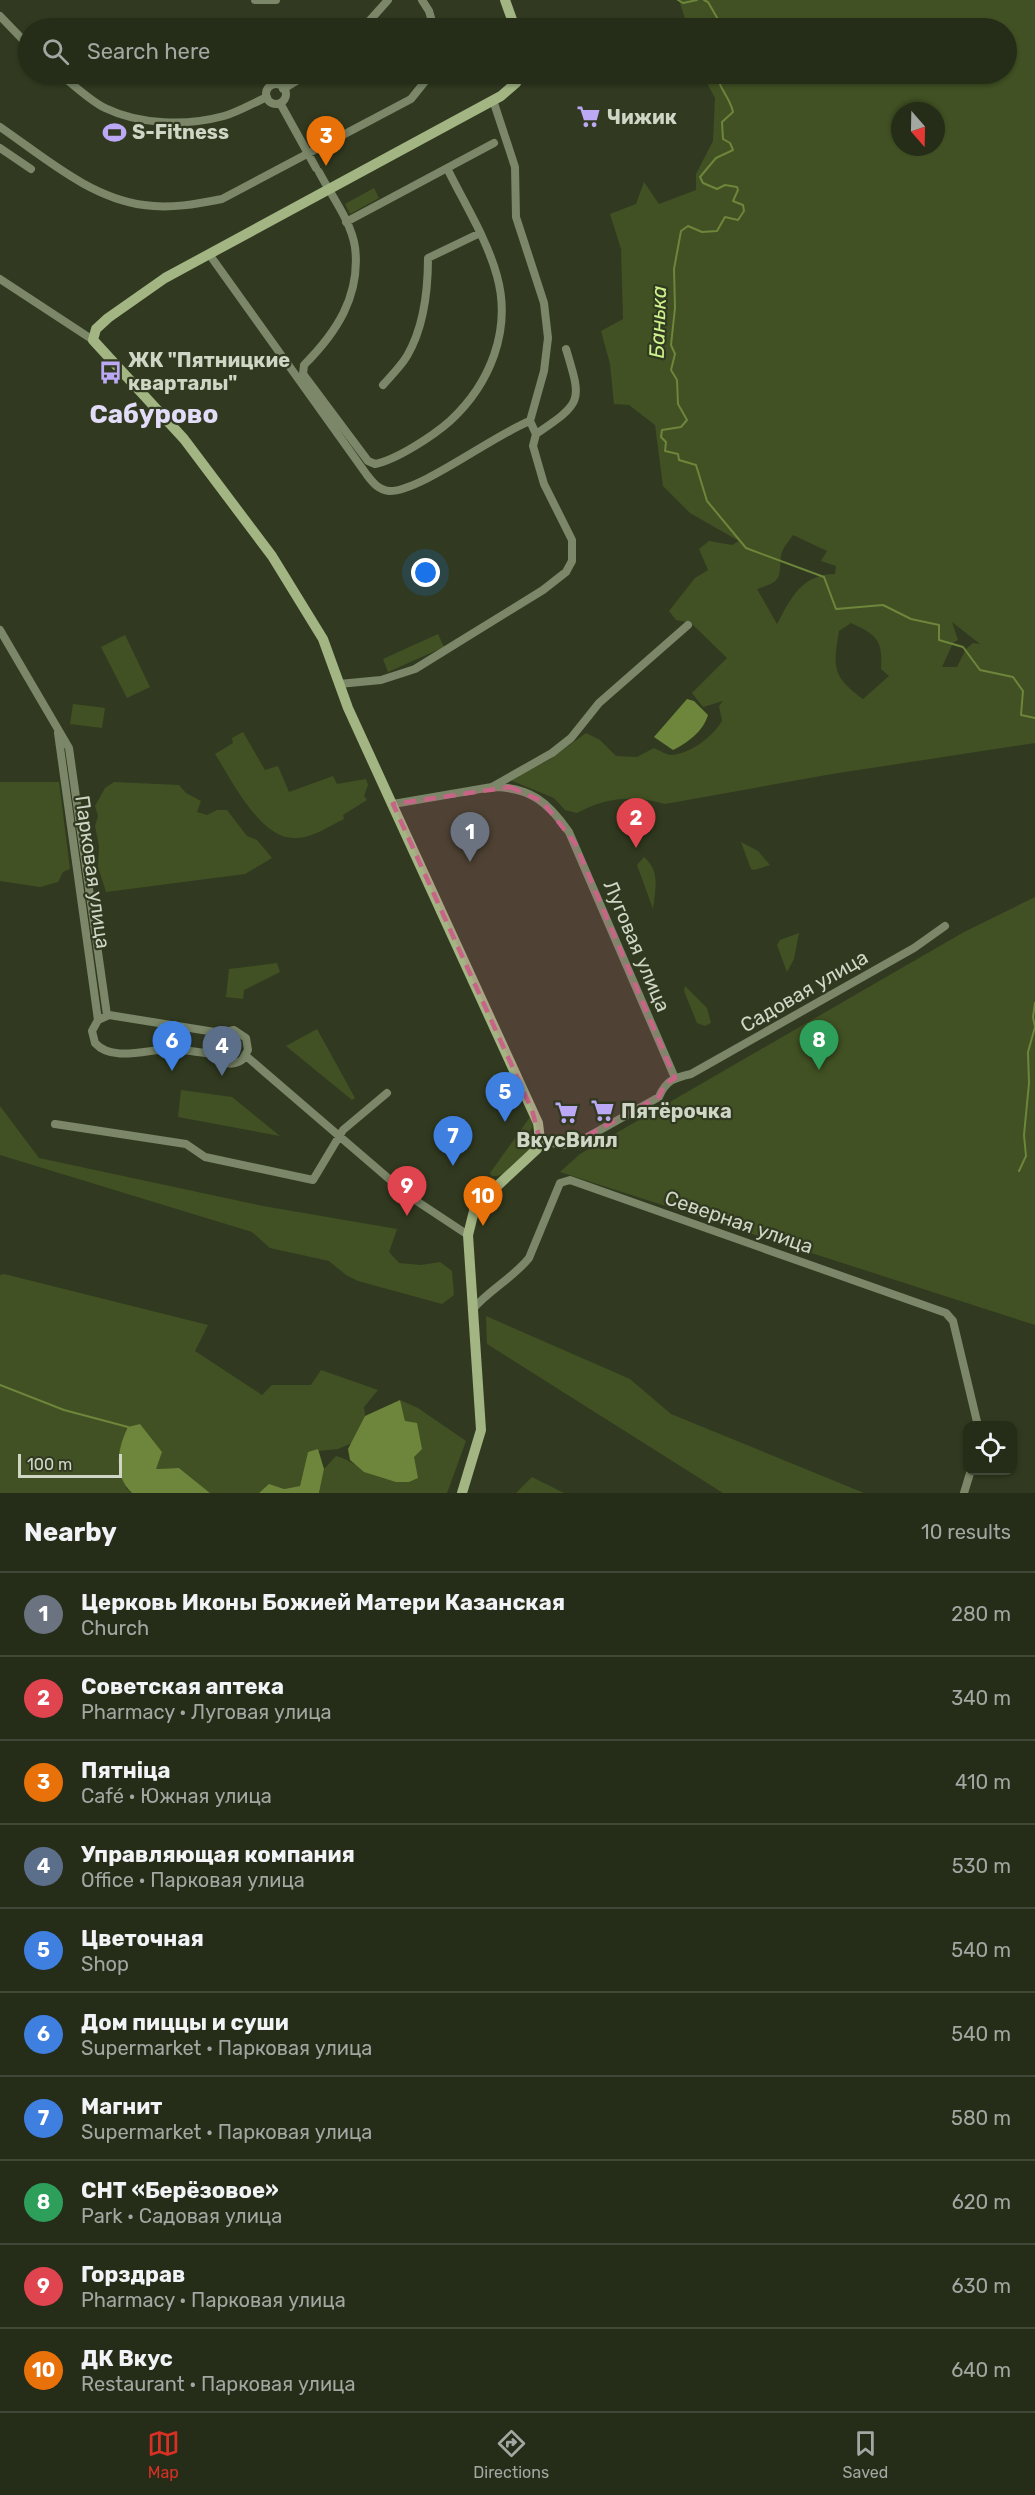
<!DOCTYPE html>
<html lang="en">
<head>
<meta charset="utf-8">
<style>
  :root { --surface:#252c18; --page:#2d3421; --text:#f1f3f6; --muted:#a3a7a2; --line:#424837; --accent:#d93025 }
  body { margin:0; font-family:Rubik,sans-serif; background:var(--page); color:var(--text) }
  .controls { position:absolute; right:18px; bottom:18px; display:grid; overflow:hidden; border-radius:12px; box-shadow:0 2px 4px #0004 }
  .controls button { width:54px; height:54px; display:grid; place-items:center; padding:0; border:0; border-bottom:2px solid var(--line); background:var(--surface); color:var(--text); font:30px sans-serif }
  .compass { position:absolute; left:891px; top:102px; width:54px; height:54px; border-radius:50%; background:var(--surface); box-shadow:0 2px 4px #0004; rotate:160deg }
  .scale { position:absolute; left:18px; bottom:15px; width:104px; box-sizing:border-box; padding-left:6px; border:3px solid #d0d6c6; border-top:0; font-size:16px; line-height:21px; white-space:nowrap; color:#d0d6c6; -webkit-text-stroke:4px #313a20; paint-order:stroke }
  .you { position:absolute; left:426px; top:573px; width:21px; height:21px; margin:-15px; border:4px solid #fff; border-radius:50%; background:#1a73e8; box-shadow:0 0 0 9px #1a73e833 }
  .badge { display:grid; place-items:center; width:39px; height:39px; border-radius:50%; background:var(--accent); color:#fff; font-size:20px; font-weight:700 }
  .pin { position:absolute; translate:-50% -50px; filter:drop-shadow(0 2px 3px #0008) }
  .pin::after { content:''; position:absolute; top:32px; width:21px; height:18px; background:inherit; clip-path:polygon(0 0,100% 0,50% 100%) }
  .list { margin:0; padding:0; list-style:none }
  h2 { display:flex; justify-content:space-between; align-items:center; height:78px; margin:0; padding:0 24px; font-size:26px }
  h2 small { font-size:20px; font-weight:400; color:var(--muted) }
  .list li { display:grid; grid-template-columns:39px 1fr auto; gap:18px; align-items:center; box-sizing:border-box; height:84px; padding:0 24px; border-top:2px solid var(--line) }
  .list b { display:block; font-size:22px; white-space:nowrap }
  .list p { margin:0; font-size:20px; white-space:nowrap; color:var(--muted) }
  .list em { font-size:20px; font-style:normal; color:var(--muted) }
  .icon { flex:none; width:33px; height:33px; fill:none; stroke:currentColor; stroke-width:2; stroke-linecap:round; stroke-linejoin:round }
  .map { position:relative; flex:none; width:1035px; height:1493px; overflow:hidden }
  .search { position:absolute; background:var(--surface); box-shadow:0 2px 4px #0004; left:18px; right:18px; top:18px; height:66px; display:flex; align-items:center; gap:15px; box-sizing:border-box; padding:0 21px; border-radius:33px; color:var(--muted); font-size:22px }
  .sheet { height:918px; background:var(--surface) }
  nav { display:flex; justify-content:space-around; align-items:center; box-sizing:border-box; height:84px; border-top:2px solid var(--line); background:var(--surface); font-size:16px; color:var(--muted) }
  nav a { display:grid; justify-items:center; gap:3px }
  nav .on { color:var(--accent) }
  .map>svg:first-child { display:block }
</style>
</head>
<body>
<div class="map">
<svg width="1035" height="1493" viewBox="0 0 1035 1493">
  <rect width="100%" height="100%" fill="#313a20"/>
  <path fill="#415123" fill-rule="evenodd" d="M679 0H1035V743L832 774 665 804C635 795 605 797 577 813L565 810 554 798 510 780 549 760 586 733 600 740 616 756 637 757 654 748C660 751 667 755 672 755 692 753 712 737 722 721L719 706 723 701 703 707 692 693 727 658 691 623 676 620 669 611 695 578 708 570 699 549 709 541 732 545 739 541 690 513 663 486 655 425 629 405 614 404 610 364 601 331 623 319 621 249 610 214 636 204 644 182 659 204 696 190V174L713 141 715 98 702 74H1006V28H688ZM900 111H936V147H900ZM793 535 827 551 821 561 836 566 835 574C802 574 791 598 777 624L757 589C782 581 779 579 781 556 782 548 789 541 793 535ZM952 622 980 644 973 643 966 649 957 667H942L953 643 958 640ZM851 623C877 635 883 640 881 669L889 676 863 699C832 676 833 668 839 631Z
    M374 188 379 198 350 214 345 204Z
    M438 634 444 647 388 672 383 659Z
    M125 635 150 687 127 698 101 647Z
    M73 704 105 708 102 728 70 724Z
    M243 732 265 770 278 766 289 792 333 776 337 784 366 779 368 785 364 796 367 800 343 815 344 819C329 826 313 838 296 838 260 840 232 780 215 754L233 743 232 738Z
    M0 782H59L70 869 63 872 58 882 40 887 0 881Z
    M114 782 179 785 186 793 201 801 197 812 207 815 217 810H227L247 836 257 840 272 858 245 874 106 892 98 867 99 846 95 826 98 816 95 806 105 788Z
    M741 842 758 851 770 865 754 870 751 869Z
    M644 857C661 872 655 890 653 909L637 865Z
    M1035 897V1325L560 1172 580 1154 964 932Z
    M799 933 794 959 787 972 777 945 780 940Z
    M277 963 280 972 244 990 243 999 226 997 229 969Z
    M685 986 707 1008 711 1023 705 1026 697 1023 684 991Z
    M317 1029 355 1098 352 1100 286 1046Z
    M181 1090 232 1097 280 1136 178 1117Z
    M0 1106 39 1158 263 1206 397 1229 389 1252 399 1263 421 1265 440 1262 452 1271 454 1295 442 1304 358 1281 346 1275 329 1261 270 1248 252 1232 0 1155Z
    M530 1117 533 1125 530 1132 535 1138C534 1151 505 1179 492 1176L490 1173Z
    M4 1274 208 1325 195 1351 262 1395 272 1385H311L321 1370 378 1390 364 1407 365 1416 352 1443 338 1449 308 1452 300 1486 284 1489 269 1485 259 1493H210L179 1468 156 1469 140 1424 126 1488 132 1493H0V1275Z
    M486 1316 630 1379 671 1414 864 1493H723L487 1344Z
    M400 1400 418 1408 466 1441 447 1493H319L324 1469 336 1456C352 1460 362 1472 379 1476L405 1421Z
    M532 1477 564 1493H516Z"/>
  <path fill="#6d863b" d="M687 699 694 701 708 715C703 732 687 743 673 750L654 737Z
    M400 1400 405 1421 417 1423 422 1449 414 1457 418 1478 409 1482H396L364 1472 350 1460 348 1449 365 1416Z
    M140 1424 162 1452 156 1469 179 1468 210 1493H132C113 1475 117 1449 128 1427Z
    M318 1449 324 1469 319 1493H259L269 1484 284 1489 300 1486 308 1452Z"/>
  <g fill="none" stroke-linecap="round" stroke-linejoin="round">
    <path stroke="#6d863b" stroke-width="2" d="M678 0 683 3 697 0
      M704 0 708 2 723 28
      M717 74C718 88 730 97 733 112L722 122 723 139 730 143 733 150 716 158 700 177 703 183 717 189 725 185 737 187 738 190 733 201 743 205 744 211 738 220 725 217 717 231 702 232 688 226 681 231 674 269 675 308 671 345 675 354 671 370 677 380 678 404 687 420 681 427 662 430 661 437 666 442 665 451 678 454 679 460 696 465 707 501 746 548 824 577 836 609 883 605 911 619 939 625V640L963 647 980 670 1013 677 1023 691 1021 715 1035 718
      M1019 1171 1026 1156 1024 1135 1029 1083 1028 1052 1035 1027 1033 1017 1035 1003
      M0 1385 64 1410 128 1427"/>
    <path stroke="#7b8768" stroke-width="8" d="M255 0H276
      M422 0 429 11 434 28
      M0 16 28 45
      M363 28 388 0
      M60 74C74 85 89 100 105 108 140 125 187 126 224 116 238 112 253 103 267 97
      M266 94a10 10 0 1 1 20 0a10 10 0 1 1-20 0Z
      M283 89 308 74
      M493 100 515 167 516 217 544 303 548 338 544 371 530 421 536 434
      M280 103 316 168
      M0 127C44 157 90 198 144 205 170 209 197 204 222 199L411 99 431 74
      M0 148 31 169
      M319 172C331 195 351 221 355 247 361 296 336 333 304 365L303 374 368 461 375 464C396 460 433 436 450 421 490 384 512 330 497 276 487 239 464 203 447 168
      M346 222 494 143
      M209 254 367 475C373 483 379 490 389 491 420 492 495 434 530 421
      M0 279 93 340
      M383 385C391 376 401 366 407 356 424 327 428 290 428 258L478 234
      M0 630 69 748 107 1015
      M339 684 381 680 415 669 543 590 566 572 572 561V540L544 484 533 446 536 434C583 402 582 402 566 349
      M58 733 98 1020
      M492 787C530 787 548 802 569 832L675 1078
      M393 804 492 787 552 753 571 738 599 703 688 625
      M109 1015 221 1033 234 1030 246 1038 248 1050 242 1060C231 1067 223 1064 215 1054 200 1053 184 1049 168 1049 146 1050 112 1062 95 1043L92 1031 98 1020Z
      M246 1056 409 1196 468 1235
      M55 1124 186 1144 205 1157 313 1180 343 1130 387 1093
      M540 1140 561 1145 575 1144 659 1097C666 1080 674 1078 691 1074L914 948 945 926
      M472 1310C489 1290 513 1278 529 1258L560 1183 570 1180 946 1313 953 1321 978 1426
      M964 1493 971 1470"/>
    <path stroke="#a2b583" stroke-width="10" d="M505 0 515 28
      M462 1493 481 1430 468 1235 474 1211 480 1202 537 1149 540 1140 538 1123 348 708 323 639 272 556 184 439 93 340 96 329 108 318 165 278 501 96 516 83 521 74"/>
  </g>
  <path fill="#c86486" fill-opacity="0.2" stroke="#c86486" stroke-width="4.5" stroke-dasharray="12 8" stroke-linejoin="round" d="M510 787 542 801 575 843 675 1078 665 1084 659 1097 568 1146 540 1140 532 1110 393 804Z"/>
  <defs>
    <symbol id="supermarket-bare" viewBox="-9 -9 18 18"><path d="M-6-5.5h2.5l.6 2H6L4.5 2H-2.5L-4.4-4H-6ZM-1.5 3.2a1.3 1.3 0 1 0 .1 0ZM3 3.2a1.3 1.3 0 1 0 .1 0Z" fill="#bca9f5" stroke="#313a20" stroke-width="2.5" paint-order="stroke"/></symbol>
    <symbol id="stadium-bare" viewBox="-9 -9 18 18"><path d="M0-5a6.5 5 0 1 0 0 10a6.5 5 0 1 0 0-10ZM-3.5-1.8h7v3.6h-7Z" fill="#bca9f5" stroke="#313a20" stroke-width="2.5" paint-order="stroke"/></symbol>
    <symbol id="bus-bare" viewBox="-9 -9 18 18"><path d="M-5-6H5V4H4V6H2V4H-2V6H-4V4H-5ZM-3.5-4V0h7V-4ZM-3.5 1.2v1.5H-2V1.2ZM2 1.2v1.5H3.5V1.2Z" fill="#bca9f5" stroke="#313a20" stroke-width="2.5" paint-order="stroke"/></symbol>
  </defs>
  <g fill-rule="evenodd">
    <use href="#supermarket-bare" x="572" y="100" width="33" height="33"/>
    <use href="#stadium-bare" x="98" y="116" width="33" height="33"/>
    <use href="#bus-bare" x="94" y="356" width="33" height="33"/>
    <use href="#supermarket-bare" x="586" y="1094" width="33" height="33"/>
    <use href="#supermarket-bare" x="550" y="1096" width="33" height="33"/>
  </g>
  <g text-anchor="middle" stroke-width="4.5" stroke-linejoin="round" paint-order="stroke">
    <g font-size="20" font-weight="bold" fill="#d0d6c6" stroke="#313a20" text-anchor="start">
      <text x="607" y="124">Чижик</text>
      <text x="132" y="139">S-Fitness</text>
      <text x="128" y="367">ЖК "Пятницкие<tspan x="128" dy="23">кварталы"</tspan></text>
      <text x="621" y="1118">Пятёрочка</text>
      <text x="567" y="1147" text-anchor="middle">ВкусВилл</text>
    </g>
    <g font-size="20" fill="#d0d6c6" stroke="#313a20">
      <text transform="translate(93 872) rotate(82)" y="7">Парковая улица</text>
      <text transform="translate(637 946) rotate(67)" y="7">Луговая улица</text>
      <text transform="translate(804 991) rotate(-30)" y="7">Садовая улица</text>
      <text transform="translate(739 1222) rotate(19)" y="7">Северная улица</text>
    </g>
    <g font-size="21" font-style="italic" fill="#cdf18a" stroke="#313a20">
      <text transform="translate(658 322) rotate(-88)" y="7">Банька</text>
    </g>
    <g font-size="26" font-weight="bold" fill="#e2dcf9" stroke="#313a20">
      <text x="154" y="423">Сабурово</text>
    </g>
  </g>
</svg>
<div class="controls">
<button><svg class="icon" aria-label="locate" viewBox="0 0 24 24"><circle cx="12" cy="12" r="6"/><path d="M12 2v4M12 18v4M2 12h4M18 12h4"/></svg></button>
</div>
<svg class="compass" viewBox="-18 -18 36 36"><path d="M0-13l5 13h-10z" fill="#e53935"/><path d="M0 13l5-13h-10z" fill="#a3a7a2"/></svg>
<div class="scale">100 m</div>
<div class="you"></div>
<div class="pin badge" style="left:470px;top:862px;background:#6b7280">1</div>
<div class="pin badge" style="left:636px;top:848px;background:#e0444e">2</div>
<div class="pin badge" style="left:326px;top:166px;background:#e8710a">3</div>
<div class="pin badge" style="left:222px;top:1076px;background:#5c6f8a">4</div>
<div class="pin badge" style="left:505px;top:1122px;background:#3f7fe0">5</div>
<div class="pin badge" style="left:172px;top:1071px;background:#3f7fe0">6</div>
<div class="pin badge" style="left:453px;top:1166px;background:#3f7fe0">7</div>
<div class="pin badge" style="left:819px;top:1070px;background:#2e9e5b">8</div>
<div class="pin badge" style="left:407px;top:1216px;background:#e0444e">9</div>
<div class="pin badge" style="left:483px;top:1226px;background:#e8710a">10</div>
<div class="search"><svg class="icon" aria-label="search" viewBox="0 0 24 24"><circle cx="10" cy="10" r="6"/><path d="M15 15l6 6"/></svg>Search here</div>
</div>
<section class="sheet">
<h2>Nearby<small>10 results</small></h2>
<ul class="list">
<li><span class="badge" style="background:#6b7280">1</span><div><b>Церковь Иконы Божией Матери Казанская</b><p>Church</p></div><em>280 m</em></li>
<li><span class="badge" style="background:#e0444e">2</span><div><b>Советская аптека</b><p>Pharmacy · Луговая улица</p></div><em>340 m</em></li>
<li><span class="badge" style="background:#e8710a">3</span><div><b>Пятнiца</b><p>Café · Южная улица</p></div><em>410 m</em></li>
<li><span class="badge" style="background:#5c6f8a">4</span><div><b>Управляющая компания</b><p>Office · Парковая улица</p></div><em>530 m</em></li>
<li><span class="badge" style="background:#3f7fe0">5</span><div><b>Цветочная</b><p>Shop</p></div><em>540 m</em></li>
<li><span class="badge" style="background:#3f7fe0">6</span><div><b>Дом пиццы и суши</b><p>Supermarket · Парковая улица</p></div><em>540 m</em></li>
<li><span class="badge" style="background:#3f7fe0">7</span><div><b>Магнит</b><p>Supermarket · Парковая улица</p></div><em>580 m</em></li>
<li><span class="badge" style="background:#2e9e5b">8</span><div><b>СНТ «Берёзовое»</b><p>Park · Садовая улица</p></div><em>620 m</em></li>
<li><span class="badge" style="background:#e0444e">9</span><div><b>Горздрав</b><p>Pharmacy · Парковая улица</p></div><em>630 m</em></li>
<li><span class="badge" style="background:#e8710a">10</span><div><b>ДК Вкус</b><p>Restaurant · Парковая улица</p></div><em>640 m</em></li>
</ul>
</section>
<nav>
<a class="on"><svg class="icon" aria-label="map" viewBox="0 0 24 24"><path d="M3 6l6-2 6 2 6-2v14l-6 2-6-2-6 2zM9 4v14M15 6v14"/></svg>Map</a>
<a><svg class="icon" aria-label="directions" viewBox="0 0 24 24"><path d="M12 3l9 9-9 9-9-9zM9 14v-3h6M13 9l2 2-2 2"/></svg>Directions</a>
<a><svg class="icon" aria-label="saved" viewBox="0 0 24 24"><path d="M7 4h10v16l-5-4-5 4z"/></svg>Saved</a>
</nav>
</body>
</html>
